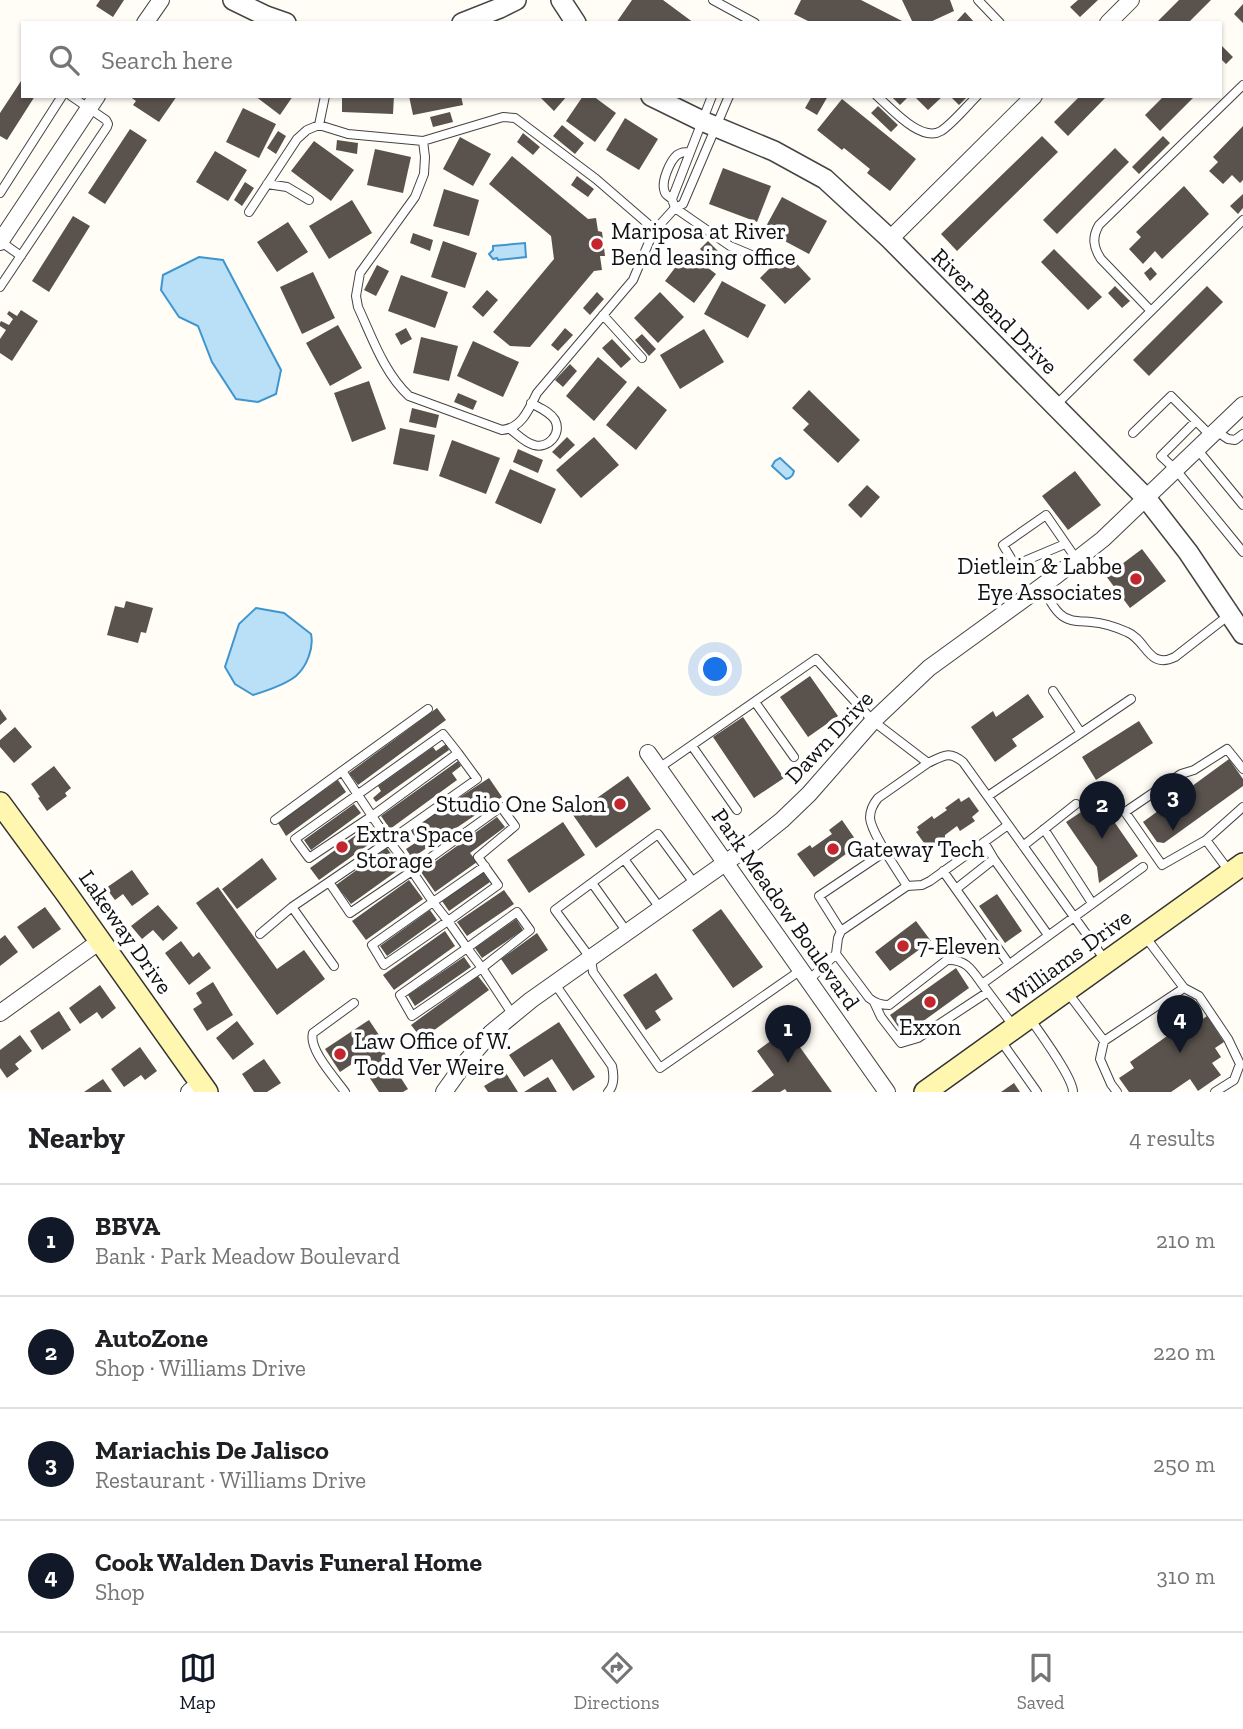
<!DOCTYPE html>
<html lang="en">
<head>
<meta charset="utf-8">
<style>
  :root { --surface:#fff; --page:#f2f2f2; --text:#202124; --muted:#757577; --line:#e0e0e0; --accent:#111827 }
  body { margin:0; font-family:"Zilla Slab",serif; background:var(--page); color:var(--text) }
  .you { position:absolute; left:716px; top:670px; width:24px; height:24px; margin:-18px; border:5px solid #fff; border-radius:50%; background:#1a73e8; box-shadow:0 0 0 10px #1a73e833 }
  .badge { display:grid; place-items:center; width:46px; height:46px; border-radius:50%; background:var(--accent); color:#fff; font-size:23px; font-weight:700 }
  .pin { position:absolute; translate:-50% -58px; filter:drop-shadow(0 2px 4px #0008) }
  .pin::after { content:''; position:absolute; top:37px; width:24px; height:21px; background:inherit; clip-path:polygon(0 0,100% 0,50% 100%) }
  .list { margin:0; padding:0; list-style:none }
  h2 { display:flex; justify-content:space-between; align-items:center; height:91px; margin:0; padding:0 28px; font-size:30px }
  h2 small { font-size:23px; font-weight:400; color:var(--muted) }
  .list li { display:grid; grid-template-columns:46px 1fr auto; gap:21px; align-items:center; box-sizing:border-box; height:112px; padding:0 28px; border-top:2px solid var(--line) }
  .list b { display:block; font-size:26px; white-space:nowrap }
  .list p { margin:0; font-size:23px; white-space:nowrap; color:var(--muted) }
  .list em { font-size:23px; font-style:normal; color:var(--muted) }
  .icon { flex:none; width:38px; height:38px; fill:none; stroke:currentColor; stroke-width:2; stroke-linecap:round; stroke-linejoin:round }
  .map { position:relative; flex:none; width:1243px; height:1092px; overflow:hidden }
  .search { position:absolute; background:var(--surface); box-shadow:0 2px 5px #0004; left:21px; right:21px; top:21px; height:77px; display:flex; align-items:center; gap:18px; box-sizing:border-box; padding:0 24px; border-radius:0px; color:var(--muted); font-size:26px }
  .sheet { height:539px; background:var(--surface) }
  nav { display:flex; justify-content:space-around; align-items:center; box-sizing:border-box; height:98px; border-top:2px solid var(--line); background:var(--surface); font-size:19px; color:var(--muted) }
  nav a { display:grid; justify-items:center; gap:4px }
  nav .on { color:var(--accent) }
  .map>svg:first-child { display:block }
</style>
</head>
<body>
<div class="map">
<svg width="1243" height="1092" viewBox="0 0 1243 1092">
  <rect width="100%" height="100%" fill="#fffdf5"/>
  <path fill="#b9e0f7" stroke="#3f96cf" stroke-width="2" d="M525 243 526 257 498 260 497 258 493 259 489 254 493 250V246Z
    M199 257 223 260 281 370 276 394 258 402 236 399 212 362 198 326 179 317 161 290 163 275Z
    M780 458 794 471C793 476 791 478 786 479L772 466 775 461Z
    M256 608 284 613 311 634C314 648 307 666 296 676 286 684 266 691 253 695L235 684 225 667 239 624Z"/>
  <path fill="#5a524d" d="M100 0H124L113 17 96 6Z
    M632 0H663L694 23H616Z
    M801 0H861L906 23H812L794 14Z
    M902 0H950L954 11 928 23H913Z
    M1078 0H1098L1080 17 1070 7Z
    M1179 0H1211L1188 23H1156Z
    M1243 4V23L1234 14Z
    M965 12 975 23H955Z
    M1220 44 1233 57 1226 64 1220 58Z
    M23 78V96H35L7 140 0 136V113Z
    M129 96H177L159 122 133 105 136 101Z
    M255 96H293L280 115Z
    M342 96H394L393 114 342 112Z
    M409 96H461L463 105 413 115Z
    M539 96H567L554 111Z
    M583 96H593L616 113 595 142 566 121Z
    M812 96H828L817 115 805 108Z
    M891 96H906L908 97 900 105Z
    M914 96H943L928 110Z
    M953 96H968L959 105 952 98Z
    M1080 96H1107L1068 136 1054 122Z
    M1164 96H1195L1160 131 1145 115Z
    M842 99 916 159 890 191 867 173 870 169 844 148 842 150 817 130Z
    M878 106 898 125 891 132 871 113Z
    M243 108 276 124 259 158 226 142Z
    M450 112 453 122 433 127 430 117Z
    M625 118 658 139 639 170 606 150Z
    M562 125 584 143 575 154 553 136Z
    M1243 126V180L1240 183 1232 175 1223 184 1209 171 1218 162 1213 157Z
    M130 129 147 140 105 204 88 193Z
    M278 131 286 136 276 154 267 148Z
    M523 133 540 147 533 155 517 142Z
    M1042 136 1058 152 957 251 941 234Z
    M1163 136 1170 143 1139 174 1132 167Z
    M460 137 491 154 473 186 443 169Z
    M337 140 358 143 357 154 336 150Z
    M314 141 354 170 331 201 291 171Z
    M1115 148 1129 162 1057 234 1043 220Z
    M375 149 411 157 403 193 367 185Z
    M215 151 247 170 228 201 196 182Z
    M512 156 588 219 596 218 598 231 602 232 605 256H600L602 270 594 271 530 347 510 346 493 332 554 259 551 236 489 184Z
    M723 168 771 186 757 222 709 204Z
    M577 176 594 189 588 197 571 185Z
    M245 182 254 188 242 206 234 200Z
    M1184 186 1209 214 1162 259 1155 251 1143 264 1129 249 1141 237 1136 232Z
    M444 189 479 200 469 236 433 226Z
    M1243 194V208L1238 214 1230 206Z
    M782 197 827 221 809 254 764 230Z
    M352 200 372 233 329 259 309 226Z
    M73 216 90 226 49 292 32 281Z
    M288 222 308 252 277 272 257 242Z
    M413 233 433 240 430 251 410 243Z
    M443 241 477 253 465 288 431 277Z
    M708 241 723 256 715 264 700 249Z
    M1054 249 1102 297 1088 310 1041 262Z
    M687 252 716 274 694 303 665 281Z
    M786 252 811 279 785 304 760 278Z
    M377 265 389 271 376 296 364 290Z
    M1151 267 1157 274 1150 281 1144 273Z
    M313 272 335 318 302 334 280 287Z
    M401 275 448 292 435 328 388 311Z
    M722 281 766 305 748 338 704 314Z
    M1115 286 1130 301 1122 308 1108 293Z
    M1207 286 1223 302 1149 376 1133 360Z
    M487 290 498 300 483 317 472 307Z
    M597 292 604 299 590 315 583 308Z
    M660 292 684 317 658 343 634 318Z
    M21 310 38 321 12 361 0 353V339L6 330 0 326V323L1 321 9 325 13 319 7 314 9 311 17 316Z
    M338 325 362 368 330 386 306 343Z
    M406 328 412 339 401 345 395 334Z
    M565 328 573 335 558 351 551 345Z
    M704 329 724 362 680 389 660 355Z
    M642 334 656 349 649 356 635 340Z
    M421 337 458 346 449 381 413 373Z
    M612 339 631 359 621 368 602 348Z
    M473 341 519 362 503 397 457 376Z
    M598 357 627 382 594 421 566 396Z
    M570 364 577 371 563 387 555 380Z
    M369 381 386 429 352 442 334 393Z
    M638 386 667 410 636 450 606 425Z
    M809 390 860 440 838 463 803 430 809 424 792 408Z
    M458 393 477 401 473 410 454 402Z
    M412 408 439 415 436 428 409 422Z
    M400 428 435 435 428 471 393 464Z
    M567 437 575 445 560 459 552 452Z
    M594 437 619 465 581 498 556 470Z
    M452 440 500 458 486 494 439 476Z
    M518 449 543 460 538 473 513 462Z
    M510 469 556 489 541 524 495 503Z
    M1075 471 1101 505 1068 530 1042 496Z
    M867 485 880 497 861 518 848 505Z
    M1142 549 1166 581 1130 608 1106 576Z
    M126 601 153 608 146 633 141 632 138 643 107 635 115 606 124 608Z
    M810 676 838 716 808 737 780 697Z
    M1028 694 1044 717 1012 739 1017 746 995 762 971 727 993 711 996 717Z
    M437 708 446 720 358 785 349 773Z
    M0 709 7 719 0 725Z
    M743 717 784 778 754 798 713 737Z
    M1139 721 1153 743 1096 780 1082 757Z
    M15 727 32 747 14 763 0 747V740Z
    M446 744 449 750 376 802 373 798 381 791 378 786 433 747 436 751Z
    M1229 759 1243 779V786L1164 843 1157 842 1143 822Z
    M458 761 461 766 452 773 457 780 390 829 381 816Z
    M54 766 71 788 65 793 67 796 47 811 38 798 40 797 31 784Z
    M628 776 651 809 596 848 573 815Z
    M489 778 502 797 412 858 406 849 418 841 410 830Z
    M338 780 346 792 286 836 278 823Z
    M969 797 979 811 972 817 975 821 960 831 957 826 945 835V839L932 848 930 845 927 847 916 832 919 830 917 827 932 816 934 819 947 810 945 808 959 798 961 802Z
    M1099 800 1138 856 1099 883 1097 867 1066 822Z
    M354 804 361 813 311 850 304 840Z
    M497 817 505 827 470 853 477 862 435 892 421 872Z
    M842 820 862 849 849 858 846 854 814 877 797 854 810 845 812 848 832 834 829 830Z
    M563 822 585 855 529 893 507 860Z
    M370 825 379 837 319 880 310 868Z
    M387 848 401 868 351 904 336 885Z
    M262 858 277 879 237 909 222 889Z
    M132 870 149 894 132 906 123 894 115 900 106 888Z
    M483 872 490 882 449 911 442 901Z
    M409 880 423 899 366 940 352 921Z
    M218 887 277 969 304 950 325 979 277 1015 196 903Z
    M504 890 514 904 467 936 457 922Z
    M997 894 1022 931 1005 943 979 906Z
    M158 905 178 928 163 941 153 930 142 939 131 926Z
    M45 907 61 929 33 949 17 927Z
    M721 909 763 967 733 988 692 930Z
    M430 910 437 920 387 956 380 946Z
    M516 919 523 930 482 958 475 948Z
    M916 921 931 941 890 971 875 952Z
    M445 931 455 946 394 990 383 975Z
    M537 933 548 950 512 975 501 959Z
    M5 935 18 952 0 966V939Z
    M181 941 193 957 199 952 211 968 189 985 165 953Z
    M464 957 471 967 415 1006 408 995Z
    M956 968 969 988 904 1035 890 1015Z
    M656 973 673 999 655 1011 661 1020 646 1030 623 995Z
    M478 976 489 990 422 1039 411 1025Z
    M213 982 233 1015 207 1031 193 1009 202 1003 196 993Z
    M100 985 116 1008 102 1019 97 1012 80 1024 69 1008Z
    M59 1011 71 1030 42 1050 30 1031Z
    M1207 1016 1224 1042 1215 1048 1221 1057 1212 1063 1221 1075 1198 1091 1190 1079 1171 1092H1129L1119 1078 1134 1068 1130 1062 1193 1018 1197 1023Z
    M369 1020 383 1041 379 1044 408 1089 403 1092H379L358 1060 340 1072 325 1049Z
    M237 1021 254 1044 233 1060 216 1038Z
    M559 1022 595 1077 573 1091 552 1059 524 1077 509 1055Z
    M787 1029 832 1092H787L785 1089 780 1092H751L774 1075 757 1051Z
    M20 1035 32 1051 15 1064 19 1069 7 1078 0 1068V1050Z
    M140 1047 157 1071 145 1080 141 1075 124 1087 111 1069Z
    M264 1059 281 1083 267 1092H254L242 1074Z
    M506 1073 518 1092H488L484 1086Z
    M548 1077 557 1092H524Z
    M103 1079 112 1092H84Z
    M1014 1083 1020 1092H1001Z"/>
  <g fill="none" stroke-linecap="round" stroke-linejoin="round">
    <defs>
      <path id="service" d="M713 0 755 23
        M978 0 1000 23
        M712 96 672 199 675 208 730 246 754 256
        M877 96C891 108 921 143 941 131 951 125 968 105 977 96
        M319 125 348 134 423 141 503 117 515 118 596 179 655 230
        M423 141 425 157 424 174 415 197 360 273 356 296 358 307C372 337 384 373 409 396L502 430C522 428 529 409 537 393L633 280 649 242 655 230 675 208 683 204 729 96
        M267 184 287 187 309 200
        M0 193 62 96
        M672 199C667 195 665 195 664 189 662 180 670 161 677 155 682 152 684 152 689 152
        M249 212 297 139 307 130 319 125 325 96
        M0 241 21 256
        M0 287 107 127 108 124 106 120 71 96
        M1151 311 1101 259C1093 247 1092 237 1099 225L1243 85
        M603 315 642 358
        M1055 406 1243 220
        M1196 421 1161 456 1176 470 1243 552
        M510 429C517 434 525 443 534 445 548 449 562 434 555 420 550 412 540 408 531 403
        M1216 431 1228 439 1235 440 1243 434
        M1133 433 1171 396 1211 436
        M1197 449 1243 505
        M1065 544 1015 565 1003 545 1046 515 1077 560
        M1042 586C1047 595 1052 607 1060 614 1068 622 1080 621 1091 622 1103 623 1116 627 1127 632 1147 640 1148 670 1175 657L1229 615
        M1053 691 1081 733
        M755 702 794 757
        M428 709 342 771 372 816 458 753 443 734 295 839 309 858 372 816 389 841 329 882 350 913 412 871 433 902 372 945 384 965 448 921 467 948 400 995 412 1016 482 968 513 1015
        M692 746 737 810
        M458 753 477 779 389 841 412 871 501 807 515 826 478 857 498 885 448 921 433 902 485 866
        M659 768 816 659 873 721 928 763C943 756 949 750 963 762L1105 960
        M1243 769 1227 749 1194 770 1181 774 1125 812 1162 865 1206 840 1243 807
        M988 796 1131 699
        M275 820 342 771
        M1044 829 1092 903
        M1206 840 1229 871
        M984 842 994 859
        M1023 846 1076 804
        M624 859 660 908
        M943 871 1009 964
        M592 883 627 932
        M694 883 658 834 555 910 591 959 593 972 660 1068 801 970
        M907 886C898 871 871 833 870 818 870 810 873 804 878 798L928 763
        M956 889 994 859 1048 935
        M292 907 334 966
        M517 912 530 930 482 968 467 948Z
        M841 931 819 896 886 851
        M260 934 292 907 329 882
        M836 954 869 998C875 1003 881 1005 889 1005L947 960C966 959 972 970 982 984
        M808 981 836 954 838 938 841 931 907 886 922 885 930 881 1008 825
        M555 984 612 1066C614 1075 615 1085 608 1092
        M1184 988 1199 996 1228 1039 1240 1064 1234 1080 1215 1092
        M1068 993 1104 1041 1184 988 1144 935
        M874 1002 881 1017 901 1043 918 1038 988 992
        M1029 1017C1039 1032 1073 1077 1073 1092
        M1015 1028 982 984 1143 867
        M1001 1041 1037 1092
        M1104 1041 1100 1059 1111 1084 1117 1092
        M345 1092C335 1078 308 1049 313 1033L354 1003"/>
      <path id="minor" d="M145 23 161 0
        M1108 23 1131 0
        M890 239 1034 96
        M0 242 97 96
        M648 753 887 1092
        M0 1013 100 941
        M189 1092 200 1083
        M444 1092 464 1064 491 1033 531 1000 752 844 782 820 809 794 873 721 929 668 1057 575 1103 539 1243 405"/>
      <path id="tertiary" d="M233 0 266 16 286 23
        M561 0 576 23
        M462 23 500 8 516 0
        M651 96 702 121 774 151 825 179 890 239 1146 498 1188 552 1243 634"/>
      <path id="secondary" d="M0 803 66 893 207 1092
        M925 1092 1243 864"/>
    </defs>
    <use href="#service" stroke="#444" stroke-width="10"/>
    <use href="#minor" stroke="#444" stroke-width="18"/>
    <use href="#tertiary" stroke="#444" stroke-width="22"/>
    <use href="#secondary" stroke="#333" stroke-width="24"/>
    <use href="#service" stroke="#fff" stroke-width="8"/>
    <use href="#minor" stroke="#fff" stroke-width="16"/>
    <use href="#tertiary" stroke="#fff" stroke-width="19"/>
    <use href="#secondary" stroke="#fff6b0" stroke-width="21"/>
  </g>
  <g fill="#c4262e" stroke="#fff" stroke-width="2.5">
    <circle cx="597" cy="244" r="7"/>
    <circle cx="1136" cy="579" r="7"/>
    <circle cx="620" cy="804" r="7"/>
    <circle cx="342" cy="847" r="7"/>
    <circle cx="833" cy="849" r="7"/>
    <circle cx="903" cy="946" r="7"/>
    <circle cx="930" cy="1002" r="7"/>
    <circle cx="340" cy="1054" r="7"/>
  </g>
  <g text-anchor="middle" stroke-width="7" stroke-linejoin="round" paint-order="stroke">
    <g font-size="23" fill="#111" stroke="#fff" text-anchor="start">
      <text x="611" y="239">Mariposa at River<tspan x="611" dy="26">Bend leasing office</tspan></text>
      <text x="1122" y="574" text-anchor="end">Dietlein &amp; Labbe<tspan x="1122" dy="26">Eye Associates</tspan></text>
      <text x="606" y="812" text-anchor="end">Studio One Salon</text>
      <text x="356" y="842">Extra Space<tspan x="356" dy="26">Storage</tspan></text>
      <text x="847" y="857">Gateway Tech</text>
      <text x="917" y="954">7-Eleven</text>
      <text x="930" y="1035" text-anchor="middle">Exxon</text>
      <text x="354" y="1049">Law Office of W.<tspan x="354" dy="26">Todd Ver Weire</tspan></text>
    </g>
    <g font-size="23" fill="#111" stroke="#fff">
      <text transform="translate(995 311) rotate(45)" y="8">River Bend Drive</text>
      <text transform="translate(829 737) rotate(-47)" y="8">Dawn Drive</text>
      <text transform="translate(786 909) rotate(55)" y="8">Park Meadow Boulevard</text>
      <text transform="translate(126 932) rotate(55)" y="8">Lakeway Drive</text>
      <text transform="translate(1069 957) rotate(-36)" y="8">Williams Drive</text>
    </g>
  </g>
</svg>
<div class="you"></div>
<div class="pin badge" style="left:788px;top:1063px">1</div>
<div class="pin badge" style="left:1102px;top:839px">2</div>
<div class="pin badge" style="left:1173px;top:831px">3</div>
<div class="pin badge" style="left:1180px;top:1053px">4</div>
<div class="search"><svg class="icon" aria-label="search" viewBox="0 0 24 24"><circle cx="10" cy="10" r="6"/><path d="M15 15l6 6"/></svg>Search here</div>
</div>
<section class="sheet">
<h2>Nearby<small>4 results</small></h2>
<ul class="list">
<li><span class="badge">1</span><div><b>BBVA</b><p>Bank · Park Meadow Boulevard</p></div><em>210 m</em></li>
<li><span class="badge">2</span><div><b>AutoZone</b><p>Shop · Williams Drive</p></div><em>220 m</em></li>
<li><span class="badge">3</span><div><b>Mariachis De Jalisco</b><p>Restaurant · Williams Drive</p></div><em>250 m</em></li>
<li><span class="badge">4</span><div><b>Cook Walden Davis Funeral Home</b><p>Shop</p></div><em>310 m</em></li>
</ul>
</section>
<nav>
<a class="on"><svg class="icon" aria-label="map" viewBox="0 0 24 24"><path d="M3 6l6-2 6 2 6-2v14l-6 2-6-2-6 2zM9 4v14M15 6v14"/></svg>Map</a>
<a><svg class="icon" aria-label="directions" viewBox="0 0 24 24"><path d="M12 3l9 9-9 9-9-9zM9 14v-3h6M13 9l2 2-2 2"/></svg>Directions</a>
<a><svg class="icon" aria-label="saved" viewBox="0 0 24 24"><path d="M7 4h10v16l-5-4-5 4z"/></svg>Saved</a>
</nav>
</body>
</html>
